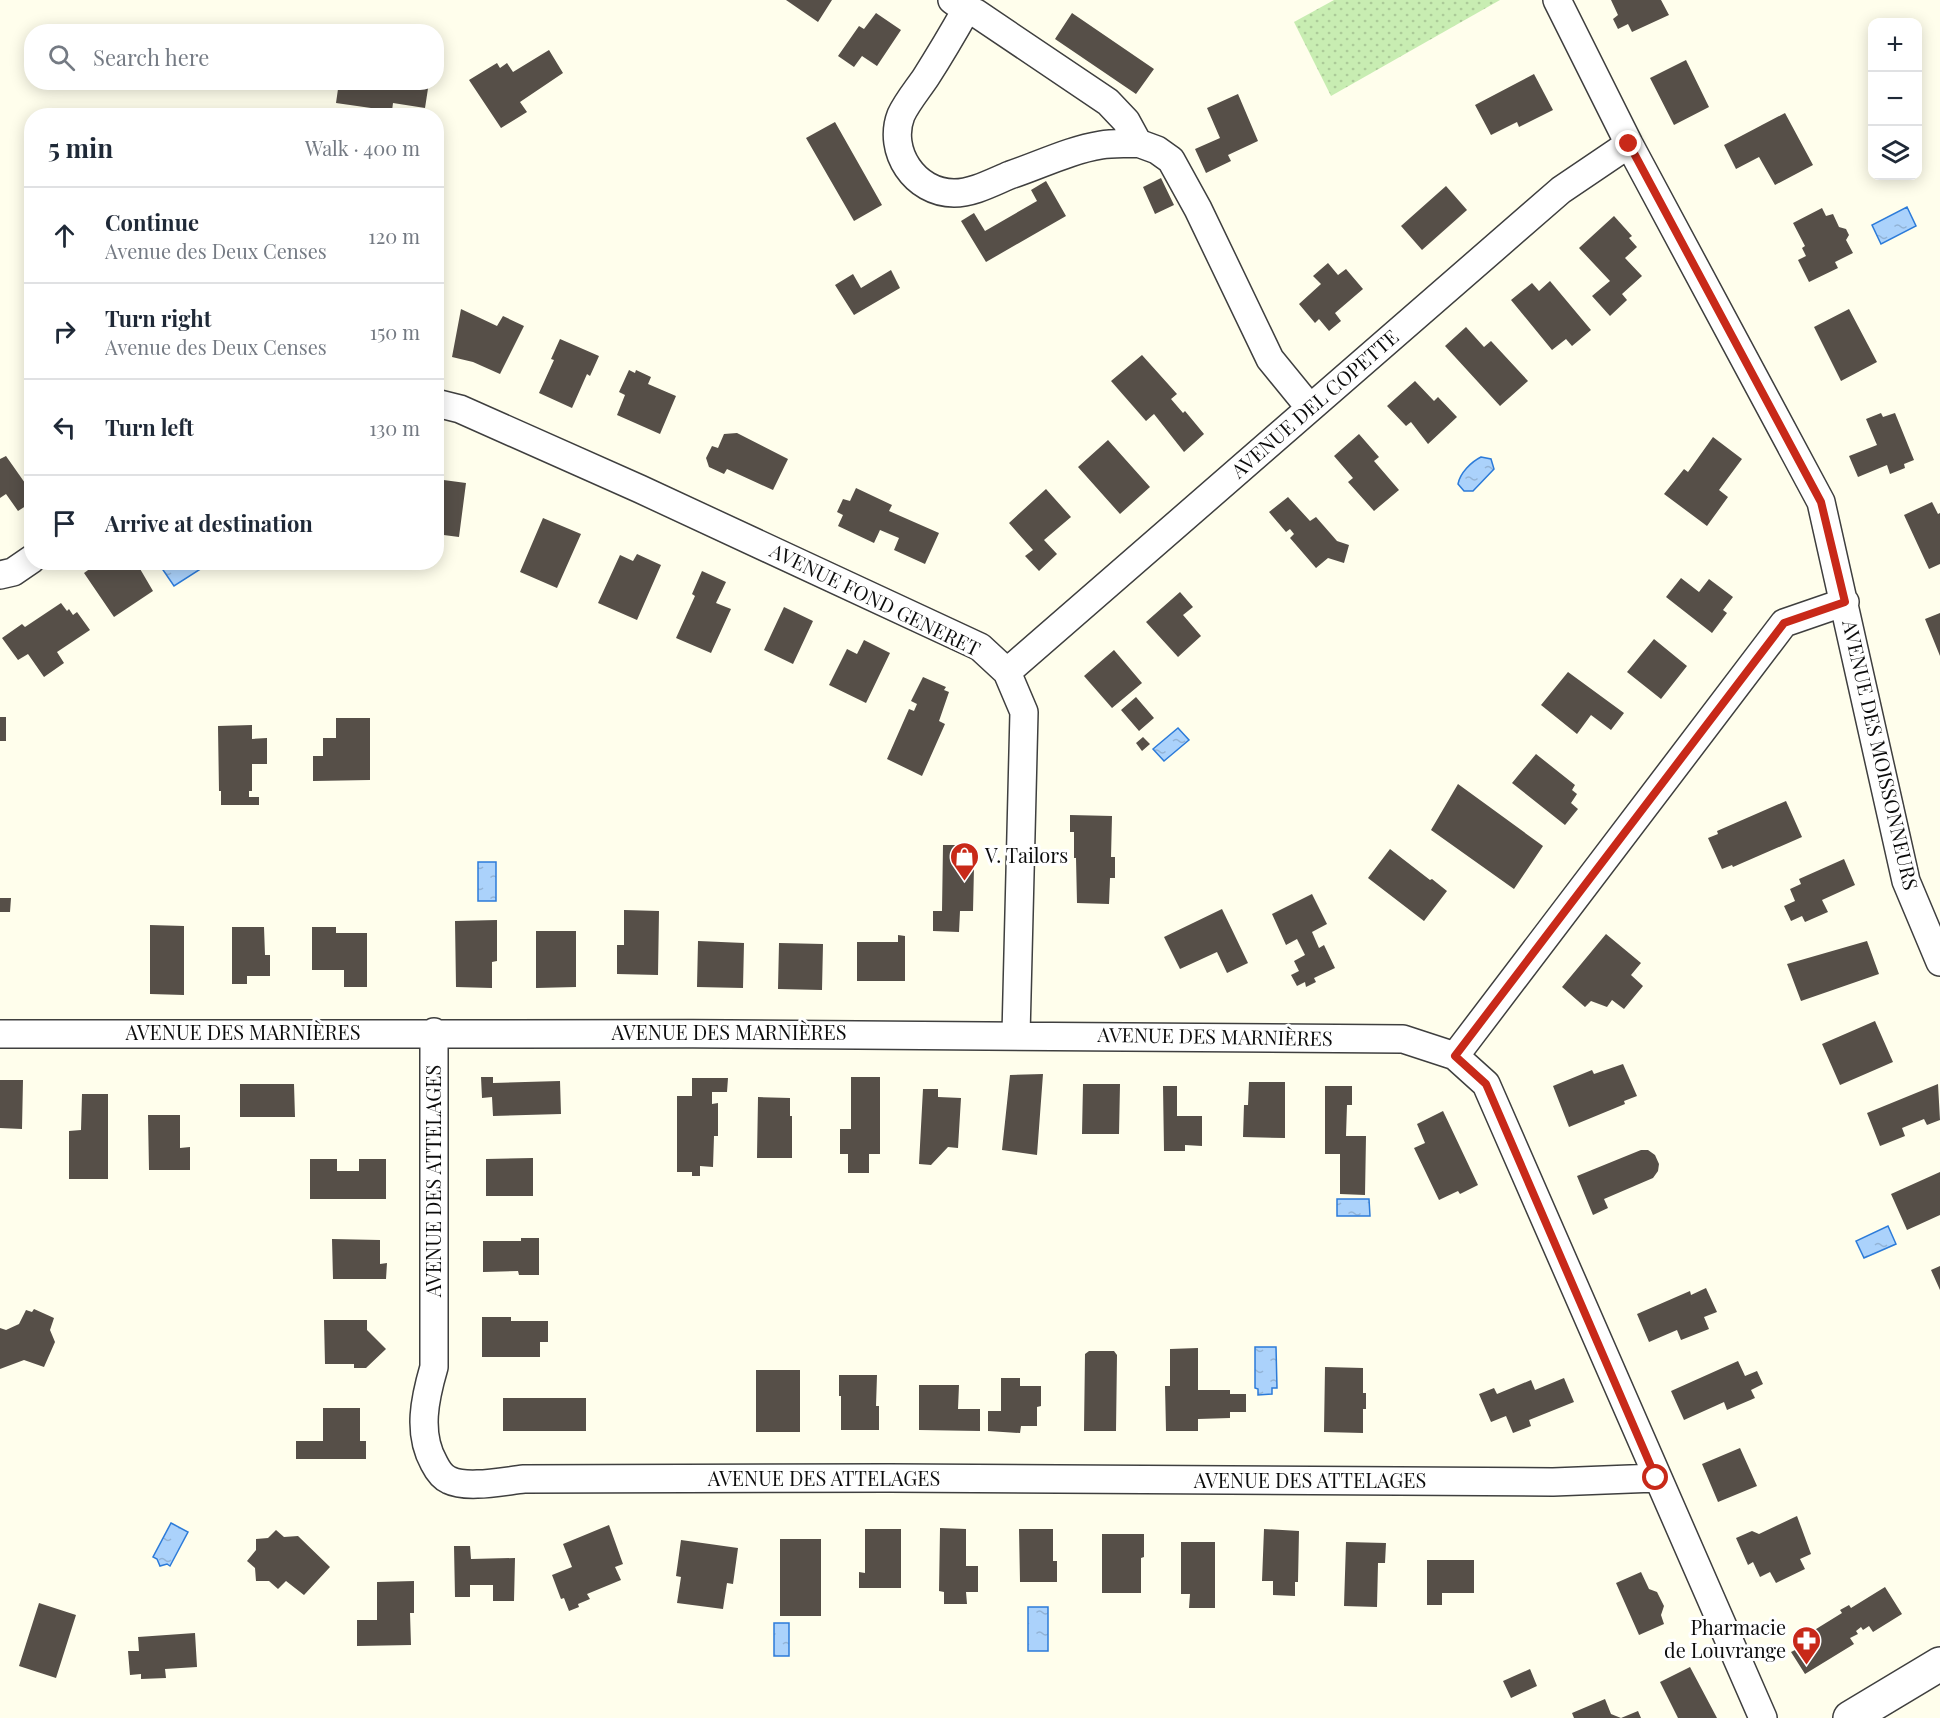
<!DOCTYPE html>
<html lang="en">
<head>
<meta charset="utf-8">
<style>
  :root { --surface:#fff; --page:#f2f2f3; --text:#1f2937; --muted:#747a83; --line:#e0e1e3 }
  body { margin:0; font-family:"Playfair Display",serif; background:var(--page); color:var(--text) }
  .controls { position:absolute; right:18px; top:18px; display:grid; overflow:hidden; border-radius:12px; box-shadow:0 3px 15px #0003 }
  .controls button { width:54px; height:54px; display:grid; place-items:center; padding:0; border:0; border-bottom:2px solid var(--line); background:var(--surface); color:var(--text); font:30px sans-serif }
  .stop { position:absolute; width:18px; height:18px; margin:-14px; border:4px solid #c82919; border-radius:50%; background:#fff }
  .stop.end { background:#c82919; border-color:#fff; box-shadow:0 2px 6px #0008 }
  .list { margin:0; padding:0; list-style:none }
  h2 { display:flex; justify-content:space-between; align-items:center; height:78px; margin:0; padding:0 24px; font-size:26px }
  h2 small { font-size:20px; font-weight:400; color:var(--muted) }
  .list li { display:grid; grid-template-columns:39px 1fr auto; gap:18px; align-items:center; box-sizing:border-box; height:96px; padding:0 24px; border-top:2px solid var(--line) }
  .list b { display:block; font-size:22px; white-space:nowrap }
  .list p { margin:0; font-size:20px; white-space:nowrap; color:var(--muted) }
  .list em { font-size:20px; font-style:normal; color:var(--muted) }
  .icon { flex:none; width:33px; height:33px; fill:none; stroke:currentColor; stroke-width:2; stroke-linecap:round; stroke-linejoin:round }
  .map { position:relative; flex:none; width:1940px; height:1718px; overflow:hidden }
  .search { position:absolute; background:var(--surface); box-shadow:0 3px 15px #0003; left:24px; top:24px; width:420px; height:66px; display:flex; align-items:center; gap:15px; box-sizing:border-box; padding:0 21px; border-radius:24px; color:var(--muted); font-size:22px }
  .panel { position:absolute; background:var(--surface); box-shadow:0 3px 15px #0003; left:24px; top:108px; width:420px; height:462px; border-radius:24px }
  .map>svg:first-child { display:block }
</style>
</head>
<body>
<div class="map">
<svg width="1940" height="1718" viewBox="0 0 1940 1718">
  <defs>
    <pattern id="grass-dots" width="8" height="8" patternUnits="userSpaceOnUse" patternTransform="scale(1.5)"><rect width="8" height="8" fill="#c8edb2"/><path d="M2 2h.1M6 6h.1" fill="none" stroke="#abca98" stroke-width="1.8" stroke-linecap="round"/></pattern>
    <pattern id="water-ripples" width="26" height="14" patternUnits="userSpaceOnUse" patternTransform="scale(1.5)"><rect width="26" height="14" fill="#abd2fb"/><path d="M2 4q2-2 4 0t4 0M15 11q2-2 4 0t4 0" fill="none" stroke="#92b3d6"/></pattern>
  </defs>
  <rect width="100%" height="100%" fill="#fffeec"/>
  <path fill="url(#grass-dots)" d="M1334 0H1500L1331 96 1294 22Z"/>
  <path fill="url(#water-ripples)" stroke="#2c7bd9" stroke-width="1.5" d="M1907 207 1916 226 1881 244 1872 225Z
    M1481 457 1491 459 1494 469 1473 491H1464L1458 484C1460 473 1471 462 1481 457Z
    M168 563V562L210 563 174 586 161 567Z
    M1178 728 1189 740 1164 761 1153 749Z
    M478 862H496V901H478Z
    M1337 1199H1369L1370 1216H1337Z
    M1888 1226 1896 1244 1864 1258 1856 1241Z
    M1255 1347H1276L1277 1388H1272V1394L1258 1395V1389L1255 1388Z
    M171 1523 188 1532 170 1566 167 1564 160 1566 157 1559 153 1557Z
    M1028 1607H1048V1651H1028Z
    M774 1623H789V1656H774Z"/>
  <path fill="#564f48" d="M786 0H832L818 22Z
    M1611 0H1661L1669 15 1632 32 1628 24 1618 29 1613 19 1618 15Z
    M876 13 901 30 877 66 862 56 854 67 838 56 859 26 864 29Z
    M1072 13 1154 69 1136 94 1055 39Z
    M549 50 563 73 520 102 527 112 501 128 469 80 497 63 500 68 507 63 513 72Z
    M1686 60 1709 107 1674 125 1650 78Z
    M1534 74 1553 110 1519 127 1517 122 1491 135 1475 105Z
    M339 82H429L425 108 393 103 392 111 336 103Z
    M1238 94 1258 141 1228 155 1231 161 1206 173 1195 149 1220 138 1207 108Z
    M1785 113 1813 165 1775 185 1759 157 1736 169 1724 145Z
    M835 122 882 205 854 221 806 138Z
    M1161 178 1174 205 1155 214 1143 187Z
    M1046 181 1066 216 986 262 961 221 974 213 985 231 1037 201 1031 190Z
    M1446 186 1467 210 1422 250 1401 226Z
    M1822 208 1826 216 1833 214 1839 227 1846 229 1849 235 1846 240 1853 253 1835 262 1838 268 1809 282 1798 260 1806 256 1802 248 1805 246 1793 223Z
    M1614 216 1632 236 1629 238 1637 247 1625 258 1642 276 1622 294 1627 300 1610 316 1592 296 1610 281 1579 248Z
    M1328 263 1338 275 1346 269 1363 289 1335 313 1341 321 1329 331 1319 319 1315 323 1299 304 1321 284 1313 276Z
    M891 270 900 288 854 315 835 285 853 274 861 288Z
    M1550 281 1591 330 1572 346 1566 339 1552 350 1511 300 1532 283 1539 291Z
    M461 309 497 326 503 316 524 326 500 374 473 362 452 357Z
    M1849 309 1877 362 1841 381 1814 327Z
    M1466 327 1484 347 1491 341 1528 381 1500 406 1445 346Z
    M560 339 599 356 590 376 587 374 572 408 539 393 554 360 551 359Z
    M1142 355 1177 394 1171 399 1183 413 1185 411 1204 434 1184 452 1154 414 1146 421 1111 381Z
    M629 370 635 373 636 370 651 377 648 384 676 396 660 434 617 415 625 395 619 392Z
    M1415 381 1434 401 1438 397 1457 417 1428 444 1411 422 1406 426 1387 406Z
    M1881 413 1883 417 1895 413 1914 460 1904 464 1905 468 1890 474 1887 465 1858 477 1849 456 1877 445 1866 419Z
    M737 433 788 459 773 490 727 469 724 474 709 467 706 458 712 446 718 448 724 434Z
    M1359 434 1379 457 1374 461 1399 490 1374 511 1348 482 1353 478 1334 456Z
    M1713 437 1742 459 1719 490 1728 497 1707 526 1664 494 1684 469 1688 472Z
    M1108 440 1150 487 1120 514 1078 467Z
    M6 456 32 493V502L18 511 6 494 0 498V459Z
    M436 479 466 483 459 537 436 534Z
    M856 488 892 505 889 511 939 533 925 564 894 550 899 538 880 530 874 543 838 526 843 515 837 512 843 499 850 501Z
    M1046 489 1071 517 1044 540 1057 554 1039 571 1025 556 1033 550 1009 523Z
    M1288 497 1310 521 1316 517 1337 541 1349 545 1344 563 1328 558 1316 568 1290 538 1294 534 1290 529 1286 532 1269 512Z
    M1932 502 1938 514 1940 513V564L1929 569 1904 515Z
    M543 518 581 534 557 588 520 572Z
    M637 554 661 565 637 620 598 603 620 555 633 561Z
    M99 562H136L153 591 114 617 84 573Z
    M702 571 726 582 716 603 731 609 711 653 676 638 695 596 692 594Z
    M1681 578 1699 592 1709 579 1733 597 1723 610 1727 613 1712 633 1666 597Z
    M1180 592 1193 607 1183 615 1201 636 1178 657 1146 622Z
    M61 603 67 611 69 609 73 615 77 612 90 630 57 652 64 663 44 677 28 654 18 660 2 638 22 624 25 627Z
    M784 607 813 621 793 664 764 650Z
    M1940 613V656L1925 619Z
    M1654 639 1687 666 1661 699 1627 672Z
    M864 640 890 653 866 703 829 685 847 649 857 654Z
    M1114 650 1142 683 1112 708 1084 676Z
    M1568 672 1624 713 1611 730 1591 715 1577 734 1541 705Z
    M923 677 946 687 944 690 949 692 939 721 945 724 922 776 887 759 909 709 914 711 917 704 911 701Z
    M1136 697 1154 718 1139 731 1121 710Z
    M0 717H6V741H0Z
    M336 718H370V780L313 781V756H323V738H336Z
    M252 725V739L267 738V764H252V791H249V797H259V805H221V791H219L218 726Z
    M1143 737 1150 744 1142 751 1136 743Z
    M1536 754 1575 785 1572 790 1577 794 1571 803 1578 809 1565 825 1512 783Z
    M1458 784 1543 846 1514 889 1431 830Z
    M1786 801 1802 837 1733 867 1732 865 1722 869 1708 838 1718 834 1717 831Z
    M1070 815 1112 816 1111 857H1115V878H1110L1109 904 1077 903 1076 858H1074V832H1070Z
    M943 845H970V867H974L973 911H960L959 932 933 931V911H942Z
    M1390 849 1430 880 1432 879 1447 891 1424 921 1368 878Z
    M1844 859 1855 885 1822 900 1828 912 1805 922 1802 916 1791 921 1784 906 1795 901 1790 889 1801 884 1799 879Z
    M1312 894 1327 924 1312 932 1319 948 1324 945 1335 968 1314 978 1316 982 1306 987 1305 982 1297 986 1291 975 1299 971 1294 961 1305 955 1297 939 1286 945 1272 914Z
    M0 898H11L10 912H0Z
    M1222 909 1248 963 1227 973 1217 952 1180 969 1164 937Z
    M624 910 659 911 658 975 617 974V945H624Z
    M497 920V961L492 962V988L456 987 455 921Z
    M150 925 184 926V995L150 994Z
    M232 927H264L265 955H270V976H247V984H232Z
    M312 927H336V933H367V987H344V970H312Z
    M536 931H576V987L536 988Z
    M1606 934 1641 963 1631 975 1643 986 1624 1009 1612 1000 1607 1007 1591 1001 1585 1007 1562 987Z
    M898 935 905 936V981H857V942H898Z
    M698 941 744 943 743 988 697 987Z
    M1867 941 1879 974 1801 1001 1787 964Z
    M779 943 823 944 822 990 778 989Z
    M1875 1021 1893 1062 1840 1085 1822 1044Z
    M1623 1064 1637 1096 1624 1101 1625 1104 1569 1127 1553 1086 1592 1070 1594 1074Z
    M1043 1074 1037 1155 1002 1150 1010 1075Z
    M481 1077H493V1083L560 1081 561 1114 493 1116 492 1097 482 1098Z
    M851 1077H880V1154H869V1173H848V1154H840V1129H851Z
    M692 1078H728L727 1092H712V1104L718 1103V1136H714L713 1167 700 1166V1176H692V1172H677V1096H692Z
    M0 1080H23L22 1129 0 1128Z
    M1249 1082H1285V1138L1243 1137 1244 1105H1248Z
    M240 1084H294L295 1117H240Z
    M1083 1084H1120L1119 1134H1082Z
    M1938 1084 1940 1120 1927 1125 1924 1119 1902 1128 1905 1136 1880 1146 1867 1113Z
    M1163 1086H1177V1116H1202V1146L1185 1145V1151H1164Z
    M1325 1086H1352V1105H1347L1346 1136H1366L1365 1195 1340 1194V1154H1325Z
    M923 1089H938V1097L961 1098 958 1148 948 1147 931 1165 919 1164Z
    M82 1094H108V1179H69V1131L81 1130Z
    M758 1097 790 1098V1116H792V1158H757Z
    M1443 1111 1478 1185 1460 1194 1458 1191 1439 1200 1414 1148 1425 1143 1417 1124Z
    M148 1115H180V1148L190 1147V1170H149Z
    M1641 1150H1648L1655 1155 1659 1164 1658 1171 1653 1178 1604 1199 1608 1208 1593 1215 1577 1176Z
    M533 1158V1196H486V1159Z
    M310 1159H337V1171H359V1159H386V1199H310Z
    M1940 1172V1215L1907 1230 1891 1194Z
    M521 1238H539V1275H519L518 1271 483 1272V1241H521Z
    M332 1239 380 1240V1264L387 1263 386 1279H333Z
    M1940 1266V1290L1931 1270Z
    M1706 1288 1717 1312 1704 1317 1709 1329 1681 1340 1677 1330 1649 1342 1637 1314 1690 1291 1691 1295Z
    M34 1309 54 1318 50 1330 55 1342 44 1367 24 1360 0 1369V1328L6 1330 19 1324 26 1310 32 1312Z
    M482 1317H511V1321H548V1342H540V1357H482Z
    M324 1320H367V1330L386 1349 366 1368H354V1364H325Z
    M1198 1348V1390H1230V1394H1246V1412H1230V1418L1198 1419V1431H1166L1165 1386H1170V1349Z
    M1089 1351H1114L1117 1355 1116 1431H1084L1085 1354Z
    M1738 1361 1745 1376 1757 1371 1763 1384 1751 1390 1755 1398 1727 1410 1724 1402 1684 1420 1671 1391Z
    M1325 1367 1363 1368V1393H1366V1409H1363V1433L1324 1432Z
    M756 1370H800V1432H756Z
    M839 1375H877L876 1406H879V1430H841V1396H839Z
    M1001 1378H1020V1386H1041V1406L1037 1407V1426H1021L1020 1433 988 1431V1411H1001Z
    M1564 1378 1574 1402 1529 1420 1531 1426 1513 1433 1506 1416 1491 1422 1479 1394 1494 1388 1497 1394 1531 1380 1535 1390Z
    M919 1385H959L958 1409H980V1431L919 1430Z
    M503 1398H586V1431H503Z
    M323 1408H360V1441H366V1459H296V1441H323Z
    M1740 1448 1757 1486 1718 1502 1702 1464Z
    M1797 1516 1811 1554 1800 1559 1805 1569 1776 1583 1770 1572 1760 1577 1753 1562 1748 1565 1736 1538 1752 1531 1759 1534Z
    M609 1525 623 1564 615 1567 621 1580 587 1594 590 1599 578 1604 579 1607 569 1611 564 1598 561 1599 552 1575 572 1567 563 1544Z
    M940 1528 966 1529V1566H978V1592H966L967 1604H944V1592L939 1591Z
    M865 1529H901V1588H859V1572L865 1573Z
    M1019 1529H1053V1561H1057V1582H1020Z
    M1264 1529 1299 1531 1298 1582H1295V1596L1273 1595V1581H1262Z
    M276 1530 284 1537 298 1536 330 1567 304 1595 286 1581 278 1589 269 1581H256L255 1568 247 1561 256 1550V1539L268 1538Z
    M1102 1534H1144V1557L1141 1558V1593H1102Z
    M780 1539H821V1616H780Z
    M681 1540 738 1548 733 1584 727 1583 723 1609 677 1603 681 1577 676 1576Z
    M1181 1542H1215V1608H1189L1190 1594H1181Z
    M1346 1542 1386 1543 1385 1563H1378L1377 1607 1344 1606Z
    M454 1546H470L471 1559 515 1558 514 1601H493V1585H470V1597H455Z
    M1427 1560H1474V1593H1442V1605H1427Z
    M1641 1572 1649 1589 1657 1592 1664 1606 1661 1615 1664 1624 1639 1635 1616 1583Z
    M414 1581V1613H410L411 1645 357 1646V1620H377V1582Z
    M1885 1587 1902 1614 1873 1632 1869 1626 1863 1630 1861 1627 1856 1631 1858 1634 1850 1638 1854 1644 1805 1674 1791 1652 1799 1648 1795 1642 1842 1613 1840 1610 1849 1605 1851 1608Z
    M39 1603 76 1615 56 1678 19 1666Z
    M195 1633 197 1667 165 1669 166 1678 141 1679V1674L130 1675 128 1651H139L138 1637Z
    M1690 1667 1717 1718H1678L1660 1682Z
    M1530 1669 1537 1686 1511 1698 1503 1681Z
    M1605 1699 1611 1714 1621 1718H1574L1572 1713Z
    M1638 1711 1641 1718H1621Z"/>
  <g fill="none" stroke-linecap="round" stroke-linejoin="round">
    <defs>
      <path id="minor" d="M952 0 966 10 976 13 1108 102 1126 121 1138 143 1157 150 1171 160 1198 209 1270 359 1310 408
        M1557 0 1629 144 1821 502 1906 881 1940 962
        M966 10C953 33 940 55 926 77 918 89 907 102 901 115 887 151 915 193 954 193 973 193 993 182 1010 175 1040 165 1070 150 1101 145 1113 143 1126 144 1138 143
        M436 403 460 409 640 489 980 647 1007 672 1024 712 1016 1035
        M0 575 13 572 32 559
        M1007 672 1561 190 1629 144
        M434 1032V1367C425 1398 417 1433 434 1463 437 1469 442 1477 449 1480 467 1489 504 1481 524 1479L889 1478 1553 1482 1656 1478
        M0 1034C468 1032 935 1034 1403 1039L1455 1056 1486 1084 1763 1718
        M1455 1056 1784 623 1845 602"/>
      <path id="tertiary" d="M1850 1718 1940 1664"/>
    </defs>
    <use href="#minor" stroke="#3f3f3f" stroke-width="30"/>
    <use href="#tertiary" stroke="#3f3f3f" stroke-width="36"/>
    <use href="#minor" stroke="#fff" stroke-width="27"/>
    <use href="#tertiary" stroke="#fff" stroke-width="33"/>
  </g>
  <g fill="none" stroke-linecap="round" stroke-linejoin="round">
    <path stroke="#c82919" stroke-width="8" d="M1629 144 1821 502 1845 602 1784 623 1455 1056 1486 1084 1656 1478"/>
  </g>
  <defs>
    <symbol id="shop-pin" viewBox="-11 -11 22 30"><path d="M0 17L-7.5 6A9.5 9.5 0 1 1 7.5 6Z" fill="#c82919" stroke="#fff"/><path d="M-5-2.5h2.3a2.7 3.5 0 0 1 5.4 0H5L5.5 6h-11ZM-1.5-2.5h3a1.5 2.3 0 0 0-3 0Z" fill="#fff"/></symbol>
    <symbol id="pharmacy-pin" viewBox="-11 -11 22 30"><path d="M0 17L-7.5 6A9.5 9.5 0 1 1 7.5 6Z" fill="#c82919" stroke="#fff"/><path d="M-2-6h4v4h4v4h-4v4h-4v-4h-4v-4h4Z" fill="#fff"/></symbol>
  </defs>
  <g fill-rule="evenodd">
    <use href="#shop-pin" x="948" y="840" width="33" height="45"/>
    <use href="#pharmacy-pin" x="1790" y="1624" width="33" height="45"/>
  </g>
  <g text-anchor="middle" stroke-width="6" stroke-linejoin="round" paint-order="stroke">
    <g font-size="20" fill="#0c0c0c" stroke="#fff">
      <text transform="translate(1315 404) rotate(-41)" y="7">AVENUE DEL COPETTE</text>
      <text transform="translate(875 600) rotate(26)" y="7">AVENUE FOND GENERET</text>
      <text transform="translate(1880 755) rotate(77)" y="7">AVENUE DES MOISSONNEURS</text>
      <text x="243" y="1040">AVENUE DES MARNIÈRES</text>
      <text x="729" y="1040">AVENUE DES MARNIÈRES</text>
      <text transform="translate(1215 1037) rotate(1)" y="7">AVENUE DES MARNIÈRES</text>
      <text transform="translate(434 1181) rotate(-90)" y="7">AVENUE DES ATTELAGES</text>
      <text x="824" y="1486">AVENUE DES ATTELAGES</text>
      <text x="1310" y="1488">AVENUE DES ATTELAGES</text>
    </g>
    <g font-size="20" fill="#0c0c0c" stroke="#fff" text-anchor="start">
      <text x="985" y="863">V. Tailors</text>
      <text x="1786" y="1635" text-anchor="end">Pharmacie<tspan x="1786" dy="23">de Louvrange</tspan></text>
    </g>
  </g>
</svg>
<div class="controls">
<button>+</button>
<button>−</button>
<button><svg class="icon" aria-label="layers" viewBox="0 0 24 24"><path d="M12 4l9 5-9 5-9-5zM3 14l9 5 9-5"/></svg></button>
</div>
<div class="stop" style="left:1656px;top:1478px"></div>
<div class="stop end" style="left:1629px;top:144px"></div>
<div class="search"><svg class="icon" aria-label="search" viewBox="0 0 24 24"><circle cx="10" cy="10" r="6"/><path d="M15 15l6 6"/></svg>Search here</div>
<section class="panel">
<h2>5 min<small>Walk · 400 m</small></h2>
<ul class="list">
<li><svg class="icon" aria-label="ahead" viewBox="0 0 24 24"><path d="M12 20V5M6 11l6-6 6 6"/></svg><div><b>Continue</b><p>Avenue des Deux Censes</p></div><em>120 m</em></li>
<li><svg class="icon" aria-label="right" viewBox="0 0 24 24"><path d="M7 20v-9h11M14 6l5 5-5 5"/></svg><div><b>Turn right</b><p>Avenue des Deux Censes</p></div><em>150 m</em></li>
<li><svg class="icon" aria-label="left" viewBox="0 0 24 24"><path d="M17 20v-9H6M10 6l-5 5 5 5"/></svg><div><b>Turn left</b></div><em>130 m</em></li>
<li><svg class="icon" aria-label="arrive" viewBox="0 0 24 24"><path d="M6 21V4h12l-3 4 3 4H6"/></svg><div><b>Arrive at destination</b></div></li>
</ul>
</section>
</div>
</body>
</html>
